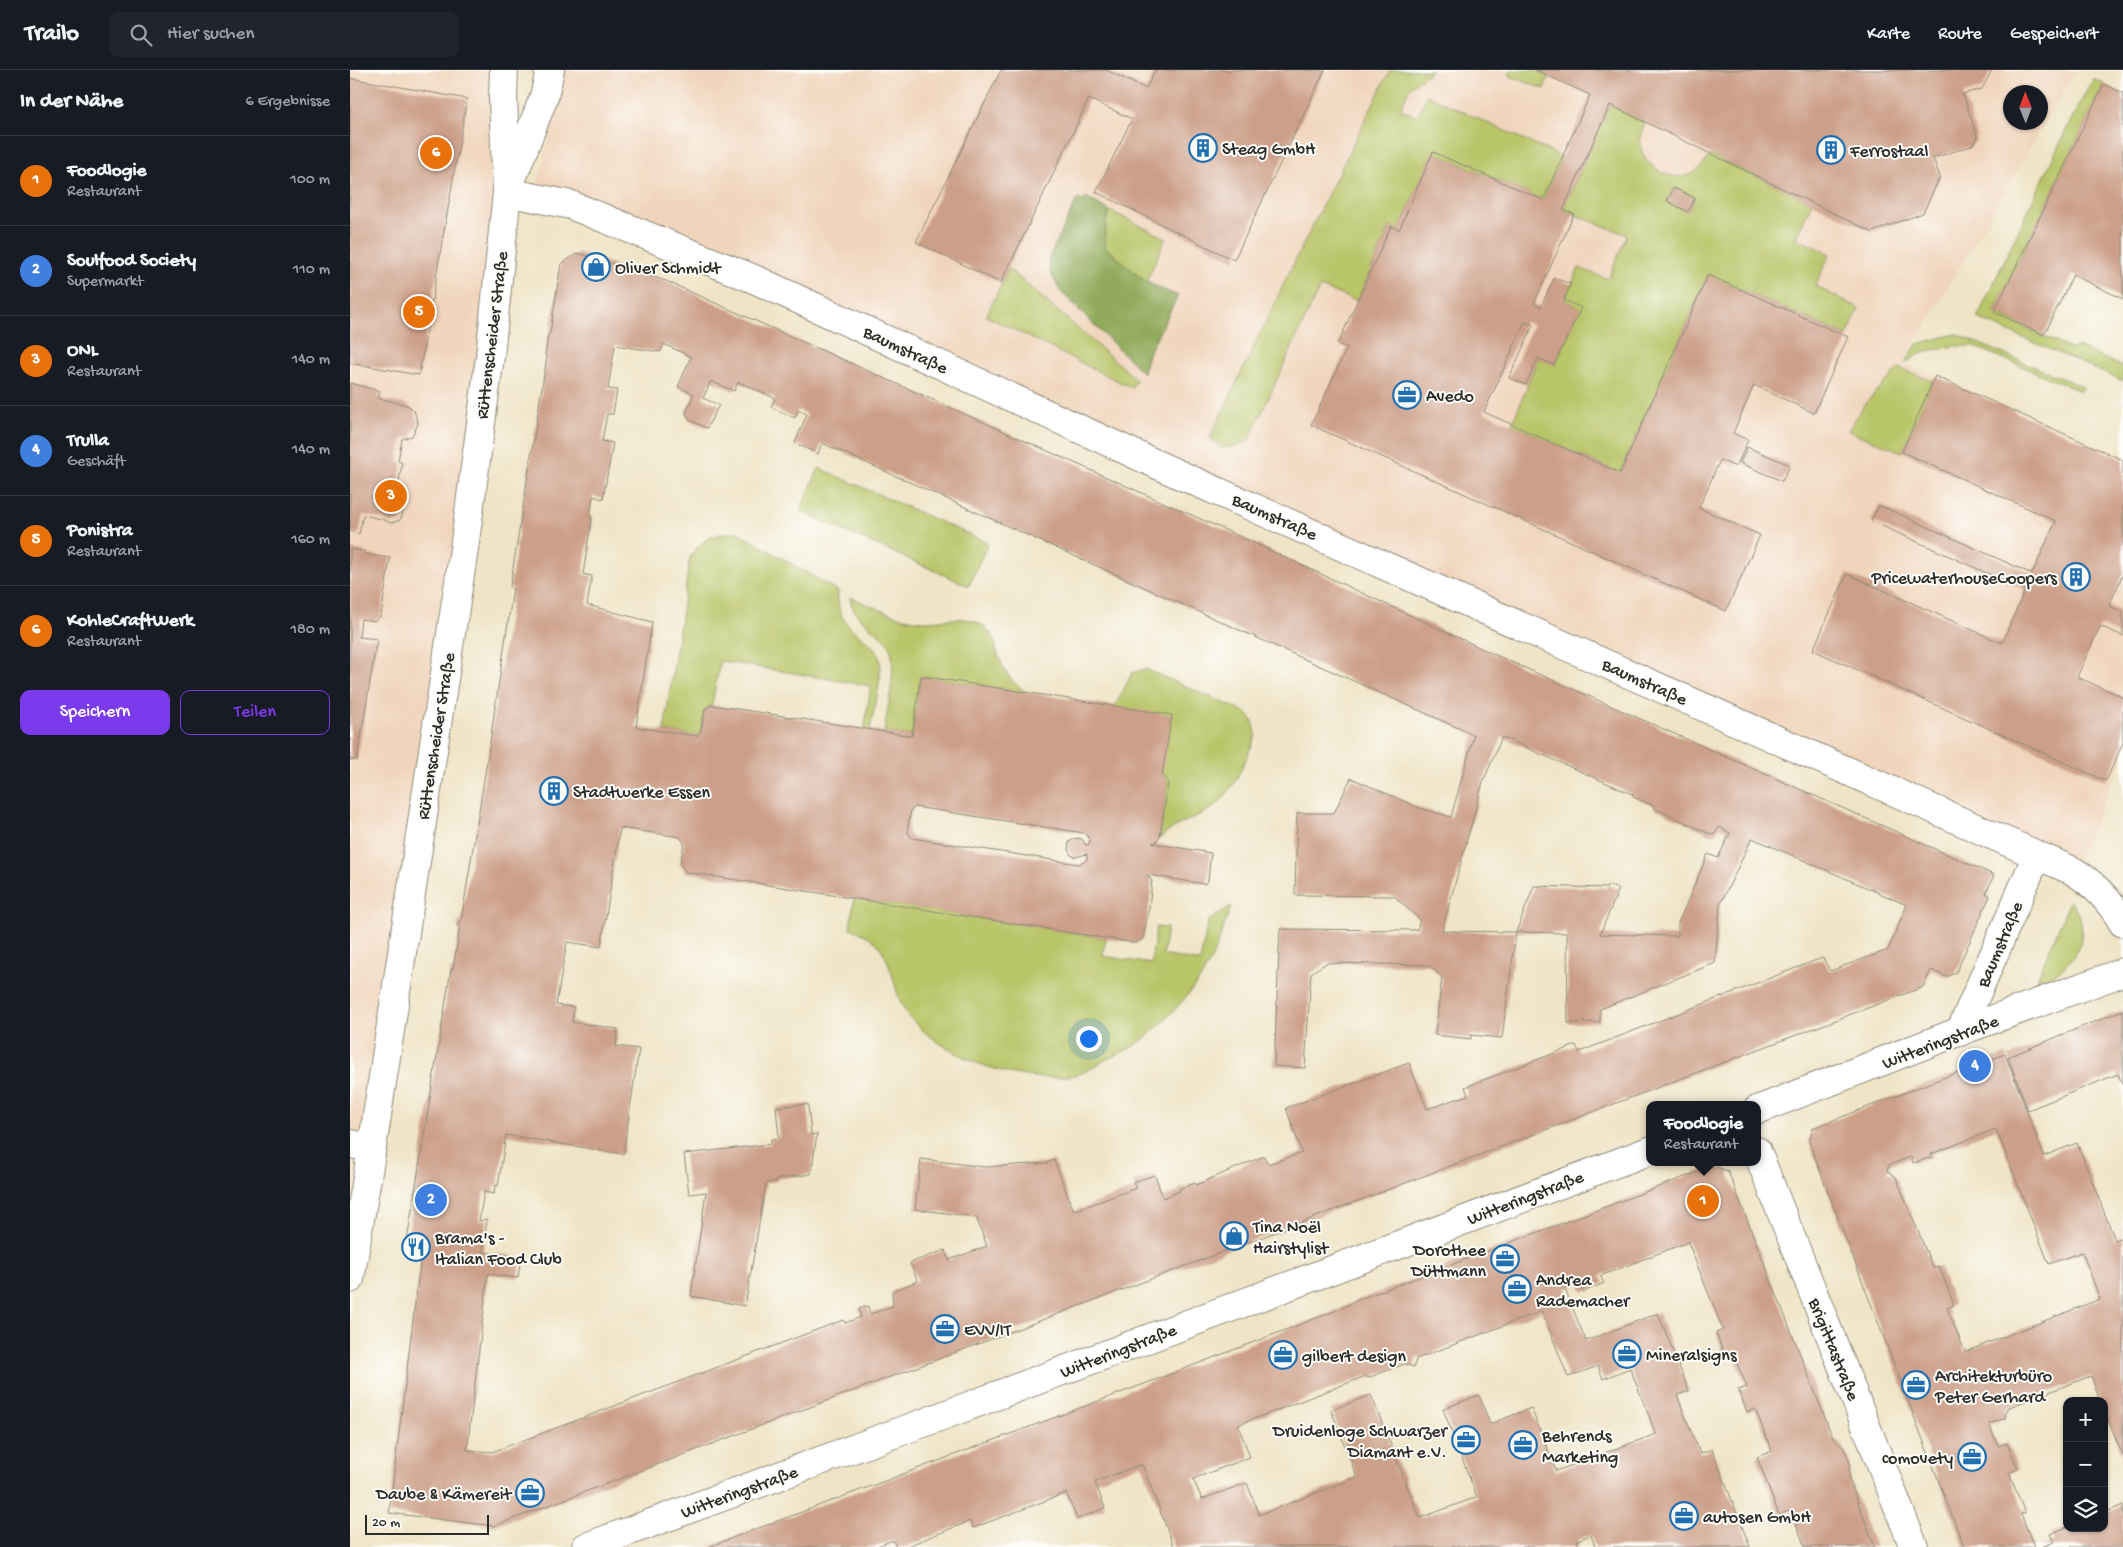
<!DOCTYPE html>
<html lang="de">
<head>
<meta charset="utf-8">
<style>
  :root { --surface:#171b24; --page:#20242c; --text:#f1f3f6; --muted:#9ea1a6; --line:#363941; --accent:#7c3aed }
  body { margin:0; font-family:"Gochi Hand",sans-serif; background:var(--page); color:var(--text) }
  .controls { position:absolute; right:15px; bottom:15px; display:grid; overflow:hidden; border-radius:10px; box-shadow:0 1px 4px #0004 }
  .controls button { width:45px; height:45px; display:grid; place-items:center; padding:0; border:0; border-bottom:1px solid var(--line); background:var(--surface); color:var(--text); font:25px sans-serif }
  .compass { position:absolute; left:1653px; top:15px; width:45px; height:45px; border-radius:50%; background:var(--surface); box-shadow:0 1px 4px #0004; rotate:359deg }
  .scale { position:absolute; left:15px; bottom:12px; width:124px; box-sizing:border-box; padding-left:5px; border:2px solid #2b2b2b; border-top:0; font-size:14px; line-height:18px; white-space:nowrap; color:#2b2b2b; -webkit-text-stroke:4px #fdfcf7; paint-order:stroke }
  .you { position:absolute; left:738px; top:968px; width:18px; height:18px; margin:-12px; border:4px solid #fff; border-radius:50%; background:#1a73e8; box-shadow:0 0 0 8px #1a73e833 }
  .badge { display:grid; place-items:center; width:32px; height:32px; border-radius:50%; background:var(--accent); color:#fff; font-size:16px; font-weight:700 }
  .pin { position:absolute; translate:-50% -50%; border:2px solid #fff; box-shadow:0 1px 5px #0006 }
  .popup { position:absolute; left:1296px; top:1031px; width:115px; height:65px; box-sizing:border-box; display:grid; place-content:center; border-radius:10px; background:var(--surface); filter:drop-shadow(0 1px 4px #0005); font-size:16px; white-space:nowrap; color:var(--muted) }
  .popup b { font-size:19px; color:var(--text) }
  .popup::after { content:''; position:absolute; left:50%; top:100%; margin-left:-10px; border:10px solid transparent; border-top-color:var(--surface) }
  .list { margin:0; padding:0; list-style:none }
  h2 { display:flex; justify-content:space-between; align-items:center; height:65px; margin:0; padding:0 20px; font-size:21px }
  h2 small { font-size:16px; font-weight:400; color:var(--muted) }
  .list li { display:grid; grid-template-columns:32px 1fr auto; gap:15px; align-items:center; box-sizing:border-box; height:90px; padding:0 20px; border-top:1px solid var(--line) }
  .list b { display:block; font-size:19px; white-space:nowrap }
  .list p { margin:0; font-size:16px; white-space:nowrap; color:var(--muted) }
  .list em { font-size:16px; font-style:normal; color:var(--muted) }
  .actions { display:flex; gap:10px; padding:15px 20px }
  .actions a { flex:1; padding:11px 0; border:1px solid var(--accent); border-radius:10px; text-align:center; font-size:18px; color:var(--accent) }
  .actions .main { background:var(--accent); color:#fff }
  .icon { flex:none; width:28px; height:28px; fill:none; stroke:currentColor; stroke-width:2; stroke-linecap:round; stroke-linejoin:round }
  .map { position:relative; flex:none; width:1773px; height:1477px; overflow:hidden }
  header { display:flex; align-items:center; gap:30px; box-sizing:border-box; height:70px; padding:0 25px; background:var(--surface); border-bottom:1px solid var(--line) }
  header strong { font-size:24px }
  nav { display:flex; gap:28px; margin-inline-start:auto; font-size:18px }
  .search { width:350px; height:45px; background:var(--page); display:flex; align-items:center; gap:12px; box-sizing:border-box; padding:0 18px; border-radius:10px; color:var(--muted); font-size:19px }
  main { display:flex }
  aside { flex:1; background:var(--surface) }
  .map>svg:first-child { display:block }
</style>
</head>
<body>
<header>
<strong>Trailo</strong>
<div class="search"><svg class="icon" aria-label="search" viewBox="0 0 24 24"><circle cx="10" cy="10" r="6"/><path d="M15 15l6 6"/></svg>Hier suchen</div>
<nav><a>Karte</a><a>Route</a><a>Gespeichert</a></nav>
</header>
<main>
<aside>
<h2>In der Nähe<small>6 Ergebnisse</small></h2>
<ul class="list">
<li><span class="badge" style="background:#e8710a">1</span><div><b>Foodlogie</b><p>Restaurant</p></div><em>100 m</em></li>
<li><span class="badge" style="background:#3f7fe0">2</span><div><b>Soulfood Society</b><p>Supermarkt</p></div><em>110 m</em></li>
<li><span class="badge" style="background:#e8710a">3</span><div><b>ONL</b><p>Restaurant</p></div><em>140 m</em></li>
<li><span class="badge" style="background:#3f7fe0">4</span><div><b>Trulla</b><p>Geschäft</p></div><em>140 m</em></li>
<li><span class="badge" style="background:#e8710a">5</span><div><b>Ponistra</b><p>Restaurant</p></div><em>160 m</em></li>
<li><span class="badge" style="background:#e8710a">6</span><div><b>KohleCraftWerk</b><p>Restaurant</p></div><em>180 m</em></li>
</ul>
<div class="actions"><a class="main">Speichern</a><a>Teilen</a></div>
</aside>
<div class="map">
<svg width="1773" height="1477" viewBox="0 0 1773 1477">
  <rect width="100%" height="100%" fill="#fdfcf7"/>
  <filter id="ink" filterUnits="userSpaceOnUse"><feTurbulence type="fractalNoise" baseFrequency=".02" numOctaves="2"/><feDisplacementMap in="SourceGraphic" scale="10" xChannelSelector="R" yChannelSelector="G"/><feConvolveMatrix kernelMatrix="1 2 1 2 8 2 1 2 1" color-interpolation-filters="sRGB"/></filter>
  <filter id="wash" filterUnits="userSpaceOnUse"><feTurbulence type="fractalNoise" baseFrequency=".0096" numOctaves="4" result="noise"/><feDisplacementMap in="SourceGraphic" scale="20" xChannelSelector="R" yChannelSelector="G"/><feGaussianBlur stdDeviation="1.12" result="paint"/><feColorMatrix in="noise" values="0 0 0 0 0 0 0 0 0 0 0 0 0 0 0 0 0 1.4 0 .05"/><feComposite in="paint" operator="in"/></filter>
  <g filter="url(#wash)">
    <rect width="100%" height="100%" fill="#efe4c6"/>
    <path fill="#f0d5bc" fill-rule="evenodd" d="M0 0H145L152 123 19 1071 0 1068Z
      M215 0H1726L1553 293 1773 387V688L1725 796 188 116 205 35ZM1660 22H1690V52H1660Z"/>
    <path fill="#b8c567" stroke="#727849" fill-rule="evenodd" d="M1040 0H1082L1060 17 1050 39 1067 46 1077 25 1212 87 1193 130 1083 82 1049 160 1040 157 1007 231 970 217 899 370 890 375 871 378 860 368 938 205Z
      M1159 0H1185L1199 6 1194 19 1160 6Z
      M1743 9 1754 14 1644 242 1720 279 1728 277 1773 297V311L1627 248 1719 54Z
      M1260 35 1295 53C1292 59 1289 68 1290 75 1295 97 1320 113 1341 104 1349 101 1355 91 1360 85L1462 132 1446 168 1480 184 1465 216 1509 238 1497 266 1358 205 1270 403 1162 355 1188 288 1205 295 1230 238 1214 230 1229 198 1258 209 1277 165 1213 140ZM1324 118 1345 128 1338 141 1317 131Z
      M760 141 816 168 796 212 755 177 756 150Z
      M659 199 786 309 782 318 636 246Z
      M1606 264 1733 317 1730 321 1623 276H1604L1573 282 1555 293 1567 274Z
      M1549 298 1583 311 1552 382 1498 361 1514 335Z
      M469 398 638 473 619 516 450 441Z
      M387 462 488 521C484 565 525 564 530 590 533 606 523 643 520 660L514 659 521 616 370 591 362 635 355 639 350 663 345 666 314 661 340 487C352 468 365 464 387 462Z
      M500 527C523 536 547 549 572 551 592 552 613 543 632 555 645 562 646 583 652 595 658 607 666 616 677 623L571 606 562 666 534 662C537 640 549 592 538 573 537 570 532 567 530 565 517 554 501 544 500 527Z
      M795 599 895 642C903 649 905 655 906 666 897 686 884 722 865 736 846 749 827 752 809 769L818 714 816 708 812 705 765 636 782 603Z
      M504 828 756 868 753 886 801 894 806 857 817 858 813 885 850 892 858 851 881 836C873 858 866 883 854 903 839 926 812 955 790 972 779 980 765 985 753 991 745 996 735 1003 726 1005 672 1016 601 991 563 951 543 931 545 896 529 876 522 867 510 862 500 858Z
      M1720 831C1724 837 1730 845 1731 852 1737 883 1710 905 1685 914Z"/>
    <path fill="#92aa5c" stroke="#5e6a44" d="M736 127 760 141 756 150 755 177 796 212 828 226 798 284 793 303 710 221 701 204 698 190 727 129 734 131Z"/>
    <g id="blocks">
      <path fill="#cc9f88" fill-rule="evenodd" d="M651 0H756L796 19 805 0H975L884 190 746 122 782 49 739 29 651 213 566 172Z
        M1185 0H1642L1632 19 1613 24 1627 66 1625 72 1621 76 1583 88 1590 107 1573 143 1522 162 1260 35 1213 140 1224 144 1184 234 1191 237 1204 208 1221 214 1214 230 1231 238 1204 295 1188 288 1176 315 1159 308 1183 255 1175 252 1134 342 1270 403 1358 205 1498 267 1464 343 1404 315 1383 363 1398 370 1386 397 1370 390 1350 435 1349 438 1410 465 1376 541 961 355 997 278 988 274 1007 231 1041 156 1049 160 1083 82 1193 130 1240 25Z
        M0 8 117 29 69 305 0 293Z
        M1754 14 1773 23V229L1723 205 1694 265 1644 242Z
        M1324 118 1345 128 1338 142 1317 131Z
        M228 183 316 211 891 467 1148 586 1644 805 1636 823 1640 826 1606 902 1597 907 1581 900 1573 917 934 1159 144 1456 39 1443 71 1186 55 1183 101 899H103L110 856H107L108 852H111L138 685 163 519 160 517 197 286H195L198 265 200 263 211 194ZM314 274 341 287 328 317 344 324 336 342 339 350 357 358 369 335 353 328 361 311 384 321 388 312 425 328 421 337 445 348 448 340 457 344 445 373 468 384 472 373 1124 665 1101 747 1070 738 1001 708 984 743H947L945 825 1044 826 1070 850 1067 860 930 859 924 996 955 998 961 903 976 893 1079 895 1092 907 1085 965 1121 969V965L1152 968 1166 862 1092 861 1133 712 1152 667 1284 725 1283 727 1305 736 1304 738 1360 764H1365L1369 757 1380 763 1368 788 1358 784 1328 853V866L1250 864 1269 819 1257 815V818L1184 816 1166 862 1217 863 1218 953 1250 952V939L1365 893 1370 835 1402 768 1557 835 1538 880 1480 901 1473 888 1464 891 1229 982 1226 975 1115 1017 1118 1025 1077 1039 1059 993 936 1038 952 1083 918 1094 914 1086 846 1115 845 1113 829 1119 830 1121 813 1128 805 1105 783 1112 786 1118 724 1141 704 1090 697 1093 635 1097 571 1089 565 1139 626 1147 637 1176 599 1190 595 1180 560 1193 568 1211 542 1221 543 1236 520 1244 518 1236 509 1239 511 1247 495 1253 493 1250 142 1382 117 1380 138 1204 168 1208 171 1187 133 1182 137 1149 129 1151 134 1122 144 1124 145 1115 148 1116 156 1065 273 1084 289 979 266 976 268 959 222 952 224 937 206 935 217 872 251 877 270 758 330 767 334 773 330 794 336 802 786 873 793 869 799 838 802 811 797 805 855 814 858 810 861 783 802 773 806 772 810 766 818 714 816 708 812 705 822 645 571 606 562 666 362 635 355 639 351 661 347 666 286 657 302 552 237 535 242 506 233 504 242 447 240 446 243 426 253 429 263 373 252 371 257 344H263L267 320 258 319 265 275 310 282ZM565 737 734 763 740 769 739 774 736 775 732 769 726 768 719 772 718 780 721 785 725 787 737 784V789L734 792 728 794 562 768 558 763V756L561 740Z
        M1585 306 1773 390V504L1759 536 1773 542V566L1750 556 1727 607 1773 627V673L1756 711 1463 580 1497 504 1652 573 1675 520 1521 451 1529 435 1682 504 1706 451 1552 382Z
        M0 313 30 321 28 328 57 335 64 340 68 354 62 366 52 369 48 391 52 393 46 429 53 437 52 446 50 450 41 453 32 449 13 445 9 464 0 461Z
        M1397 377 1440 395 1432 411 1390 393Z
        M0 479 14 481V484L40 488 31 546 24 551 11 549 9 567 27 569 7 690H0Z
        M1773 940V1015L1768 1004 1678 1040 1658 987Z
        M1655 984 1694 1086 1727 1073 1765 1170 1773 1167V1386L1754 1340V1331H1750L1741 1306 1657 1338 1655 1348 1639 1354 1648 1376 1657 1373 1668 1399 1659 1403 1675 1443 1671 1444 1684 1477H1614L1459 1072 1463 1058ZM1646 1059 1699 1194 1732 1182 1750 1229 1615 1282 1597 1238 1604 1235 1589 1196 1583 1198 1546 1107 1537 1101 1539 1095 1561 1087 1563 1093 1582 1087 1581 1084Z
        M458 1034 461 1065 467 1064 461 1104 427 1109V1111L416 1113 395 1236 341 1226 356 1122 339 1124 334 1084 421 1074V1069L429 1068 426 1037Z
        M1364 1096 1378 1101 1483 1368 1494 1378 1500 1393 1499 1409 1525 1477H1455L1441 1440 1429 1445 1407 1387 1422 1381 1405 1339 1397 1342 1388 1320 1397 1317 1382 1282 1374 1285 1366 1263 1373 1260 1338 1172 1250 1206 1254 1213 1233 1222 1229 1213 1215 1219 1236 1271 1308 1243 1339 1321 1327 1325 1337 1351 1350 1384 1362 1379 1400 1477H1245L1241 1465 1227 1470 1229 1477H824L792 1394 745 1412 755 1438 727 1449 716 1423 623 1458 620 1451 555 1477H546L543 1470 525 1477H358L805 1310 990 1239 1005 1231ZM1192 1241 1218 1307 1248 1296 1253 1309 1280 1298 1306 1364 1206 1401 1181 1338 1140 1354 1129 1325 1093 1339 1127 1427 1070 1448 1021 1325 981 1340 1007 1407 909 1445 897 1413 852 1429 843 1409 900 1387 888 1355 1016 1306 1017 1308 1055 1294 1064 1297 1066 1289Z
        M1773 1435V1477H1691L1704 1472 1700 1464 1717 1457 1754 1458V1443Z"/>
    </g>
  </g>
  <g filter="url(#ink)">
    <use href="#blocks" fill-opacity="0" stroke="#8d8878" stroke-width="1"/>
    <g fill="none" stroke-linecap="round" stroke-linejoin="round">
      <defs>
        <path id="street" d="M157 122 221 135 404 209 819 400 1723 801C1745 814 1760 831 1773 853
          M1610 962 1687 785
          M0 1074 22 1078
          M1407 1081 1564 1477"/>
        <path id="secondary" d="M161 111 194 27 200 0
          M1407 1040 1600 965 1773 902
          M0 1209 22 1078 114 479 140 286 157 122 153 27 154 0
          M236 1477 568 1355 1299 1081"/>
      </defs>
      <use href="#street" stroke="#8d8878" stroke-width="30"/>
      <use href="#secondary" stroke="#8d8878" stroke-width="30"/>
      <use href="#street" stroke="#fff" stroke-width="28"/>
      <use href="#secondary" stroke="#fff" stroke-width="28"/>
    </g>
  </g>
  <defs>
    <symbol id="building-ring" viewBox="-11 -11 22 22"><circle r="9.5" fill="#fdfcf7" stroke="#1f6fb2" stroke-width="1.5"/><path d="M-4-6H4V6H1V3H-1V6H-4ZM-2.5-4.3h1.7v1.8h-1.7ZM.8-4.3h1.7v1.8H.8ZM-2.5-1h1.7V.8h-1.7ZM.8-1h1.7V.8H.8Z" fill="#1f6fb2"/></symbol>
    <symbol id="shop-ring" viewBox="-11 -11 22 22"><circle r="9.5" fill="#fdfcf7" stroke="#1f6fb2" stroke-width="1.5"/><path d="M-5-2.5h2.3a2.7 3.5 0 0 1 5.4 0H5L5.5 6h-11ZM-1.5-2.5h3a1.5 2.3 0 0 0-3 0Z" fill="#1f6fb2"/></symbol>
    <symbol id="office-ring" viewBox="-11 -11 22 22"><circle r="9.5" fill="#fdfcf7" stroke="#1f6fb2" stroke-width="1.5"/><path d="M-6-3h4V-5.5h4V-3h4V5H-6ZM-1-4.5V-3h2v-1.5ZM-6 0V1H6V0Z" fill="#1f6fb2"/></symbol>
    <symbol id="restaurant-ring" viewBox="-11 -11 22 22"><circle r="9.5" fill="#fdfcf7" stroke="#1f6fb2" stroke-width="1.5"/><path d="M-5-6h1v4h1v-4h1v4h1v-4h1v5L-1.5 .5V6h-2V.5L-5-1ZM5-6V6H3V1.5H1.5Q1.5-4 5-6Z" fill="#1f6fb2"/></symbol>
  </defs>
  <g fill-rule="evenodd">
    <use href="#building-ring" x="837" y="62" width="32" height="32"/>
    <use href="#building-ring" x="1465" y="64" width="32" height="32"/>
    <use href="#shop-ring" x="230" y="181" width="32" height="32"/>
    <use href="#office-ring" x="1041" y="309" width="32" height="32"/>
    <use href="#building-ring" x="1710" y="491" width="32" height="32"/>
    <use href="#building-ring" x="188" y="705" width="32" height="32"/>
    <use href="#shop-ring" x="868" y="1150" width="32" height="32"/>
    <use href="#restaurant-ring" x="50" y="1161" width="32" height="32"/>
    <use href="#office-ring" x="1139" y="1173" width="32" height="32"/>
    <use href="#office-ring" x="1151" y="1203" width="32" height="32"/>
    <use href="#office-ring" x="579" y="1243" width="32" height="32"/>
    <use href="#office-ring" x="1261" y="1268" width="32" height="32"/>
    <use href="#office-ring" x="917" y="1269" width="32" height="32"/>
    <use href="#office-ring" x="1550" y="1299" width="32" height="32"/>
    <use href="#office-ring" x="1100" y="1354" width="32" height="32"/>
    <use href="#office-ring" x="1157" y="1359" width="32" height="32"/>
    <use href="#office-ring" x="1606" y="1371" width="32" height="32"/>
    <use href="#office-ring" x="164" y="1407" width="32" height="32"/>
    <use href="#office-ring" x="1318" y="1430" width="32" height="32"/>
  </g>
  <g text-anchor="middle" stroke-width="4" stroke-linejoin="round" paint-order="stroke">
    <g font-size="18" fill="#2b2b2b" stroke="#fdfcf7" text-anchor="start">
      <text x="872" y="84">Steag GmbH</text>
      <text x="1500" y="86">Ferrostaal</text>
      <text x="265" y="203">Oliver Schmidt</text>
      <text x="1076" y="331">Avedo</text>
      <text x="1707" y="513" text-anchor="end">PricewaterhouseCoopers</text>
      <text x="223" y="727">Stadtwerke Essen</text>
      <text x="903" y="1162">Tina Noël<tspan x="903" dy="21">Hairstylist</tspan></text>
      <text x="85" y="1173">Brama's -<tspan x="85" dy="21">Italian Food Club</tspan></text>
      <text x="1136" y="1185" text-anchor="end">Dorothee<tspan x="1136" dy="21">Düttmann</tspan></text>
      <text x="1186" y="1215">Andrea<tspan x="1186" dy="21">Rademacher</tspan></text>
      <text x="614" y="1265">EVV/IT</text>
      <text x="1296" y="1290">Mineralsigns</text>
      <text x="952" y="1291">gilbert design</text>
      <text x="1585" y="1311">Architekturbüro<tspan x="1585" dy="21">Peter Gerhard</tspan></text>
      <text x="1097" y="1366" text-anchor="end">Druidenloge Schwarzer<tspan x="1097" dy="21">Diamant e.V.</tspan></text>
      <text x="1192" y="1371">Behrends<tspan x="1192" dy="21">Marketing</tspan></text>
      <text x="1603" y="1393" text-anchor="end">comovety</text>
      <text x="161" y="1429" text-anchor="end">Daube &amp; Kämereit</text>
      <text x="1353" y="1452">autosen GmbH</text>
    </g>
    <g font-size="18" fill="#2b2b2b" stroke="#fdfcf7">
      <text transform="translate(141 265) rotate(-83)" y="6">Rüttenscheider Straße</text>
      <text transform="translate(556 279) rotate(25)" y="6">Baumstraße</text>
      <text transform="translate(925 446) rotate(24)" y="6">Baumstraße</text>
      <text transform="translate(1295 611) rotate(24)" y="6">Baumstraße</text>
      <text transform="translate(85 666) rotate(-81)" y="6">Rüttenscheider Straße</text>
      <text transform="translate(1649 874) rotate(-67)" y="6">Baumstraße</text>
      <text transform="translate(1590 971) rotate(-21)" y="6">Witteringstraße</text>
      <text transform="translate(1175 1127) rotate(-21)" y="6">Witteringstraße</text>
      <text transform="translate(1485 1279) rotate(68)" y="6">Brigittastraße</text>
      <text transform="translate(768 1280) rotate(-21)" y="6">Witteringstraße</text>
      <text transform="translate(389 1421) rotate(-20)" y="6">Witteringstraße</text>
    </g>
  </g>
</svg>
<div class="controls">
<button>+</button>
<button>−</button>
<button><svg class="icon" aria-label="layers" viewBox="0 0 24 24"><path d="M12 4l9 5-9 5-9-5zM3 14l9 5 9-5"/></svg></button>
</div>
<svg class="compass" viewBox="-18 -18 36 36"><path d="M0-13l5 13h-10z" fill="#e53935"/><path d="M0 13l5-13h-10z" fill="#9ea1a6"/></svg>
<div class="scale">20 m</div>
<div class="you"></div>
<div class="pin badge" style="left:1353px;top:1131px;background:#e8710a">1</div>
<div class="popup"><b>Foodlogie</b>Restaurant</div>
<div class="pin badge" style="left:81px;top:1130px;background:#3f7fe0">2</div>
<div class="pin badge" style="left:41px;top:426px;background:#e8710a">3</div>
<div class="pin badge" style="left:1625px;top:996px;background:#3f7fe0">4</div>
<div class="pin badge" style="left:69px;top:242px;background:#e8710a">5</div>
<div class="pin badge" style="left:86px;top:83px;background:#e8710a">6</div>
</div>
</main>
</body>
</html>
